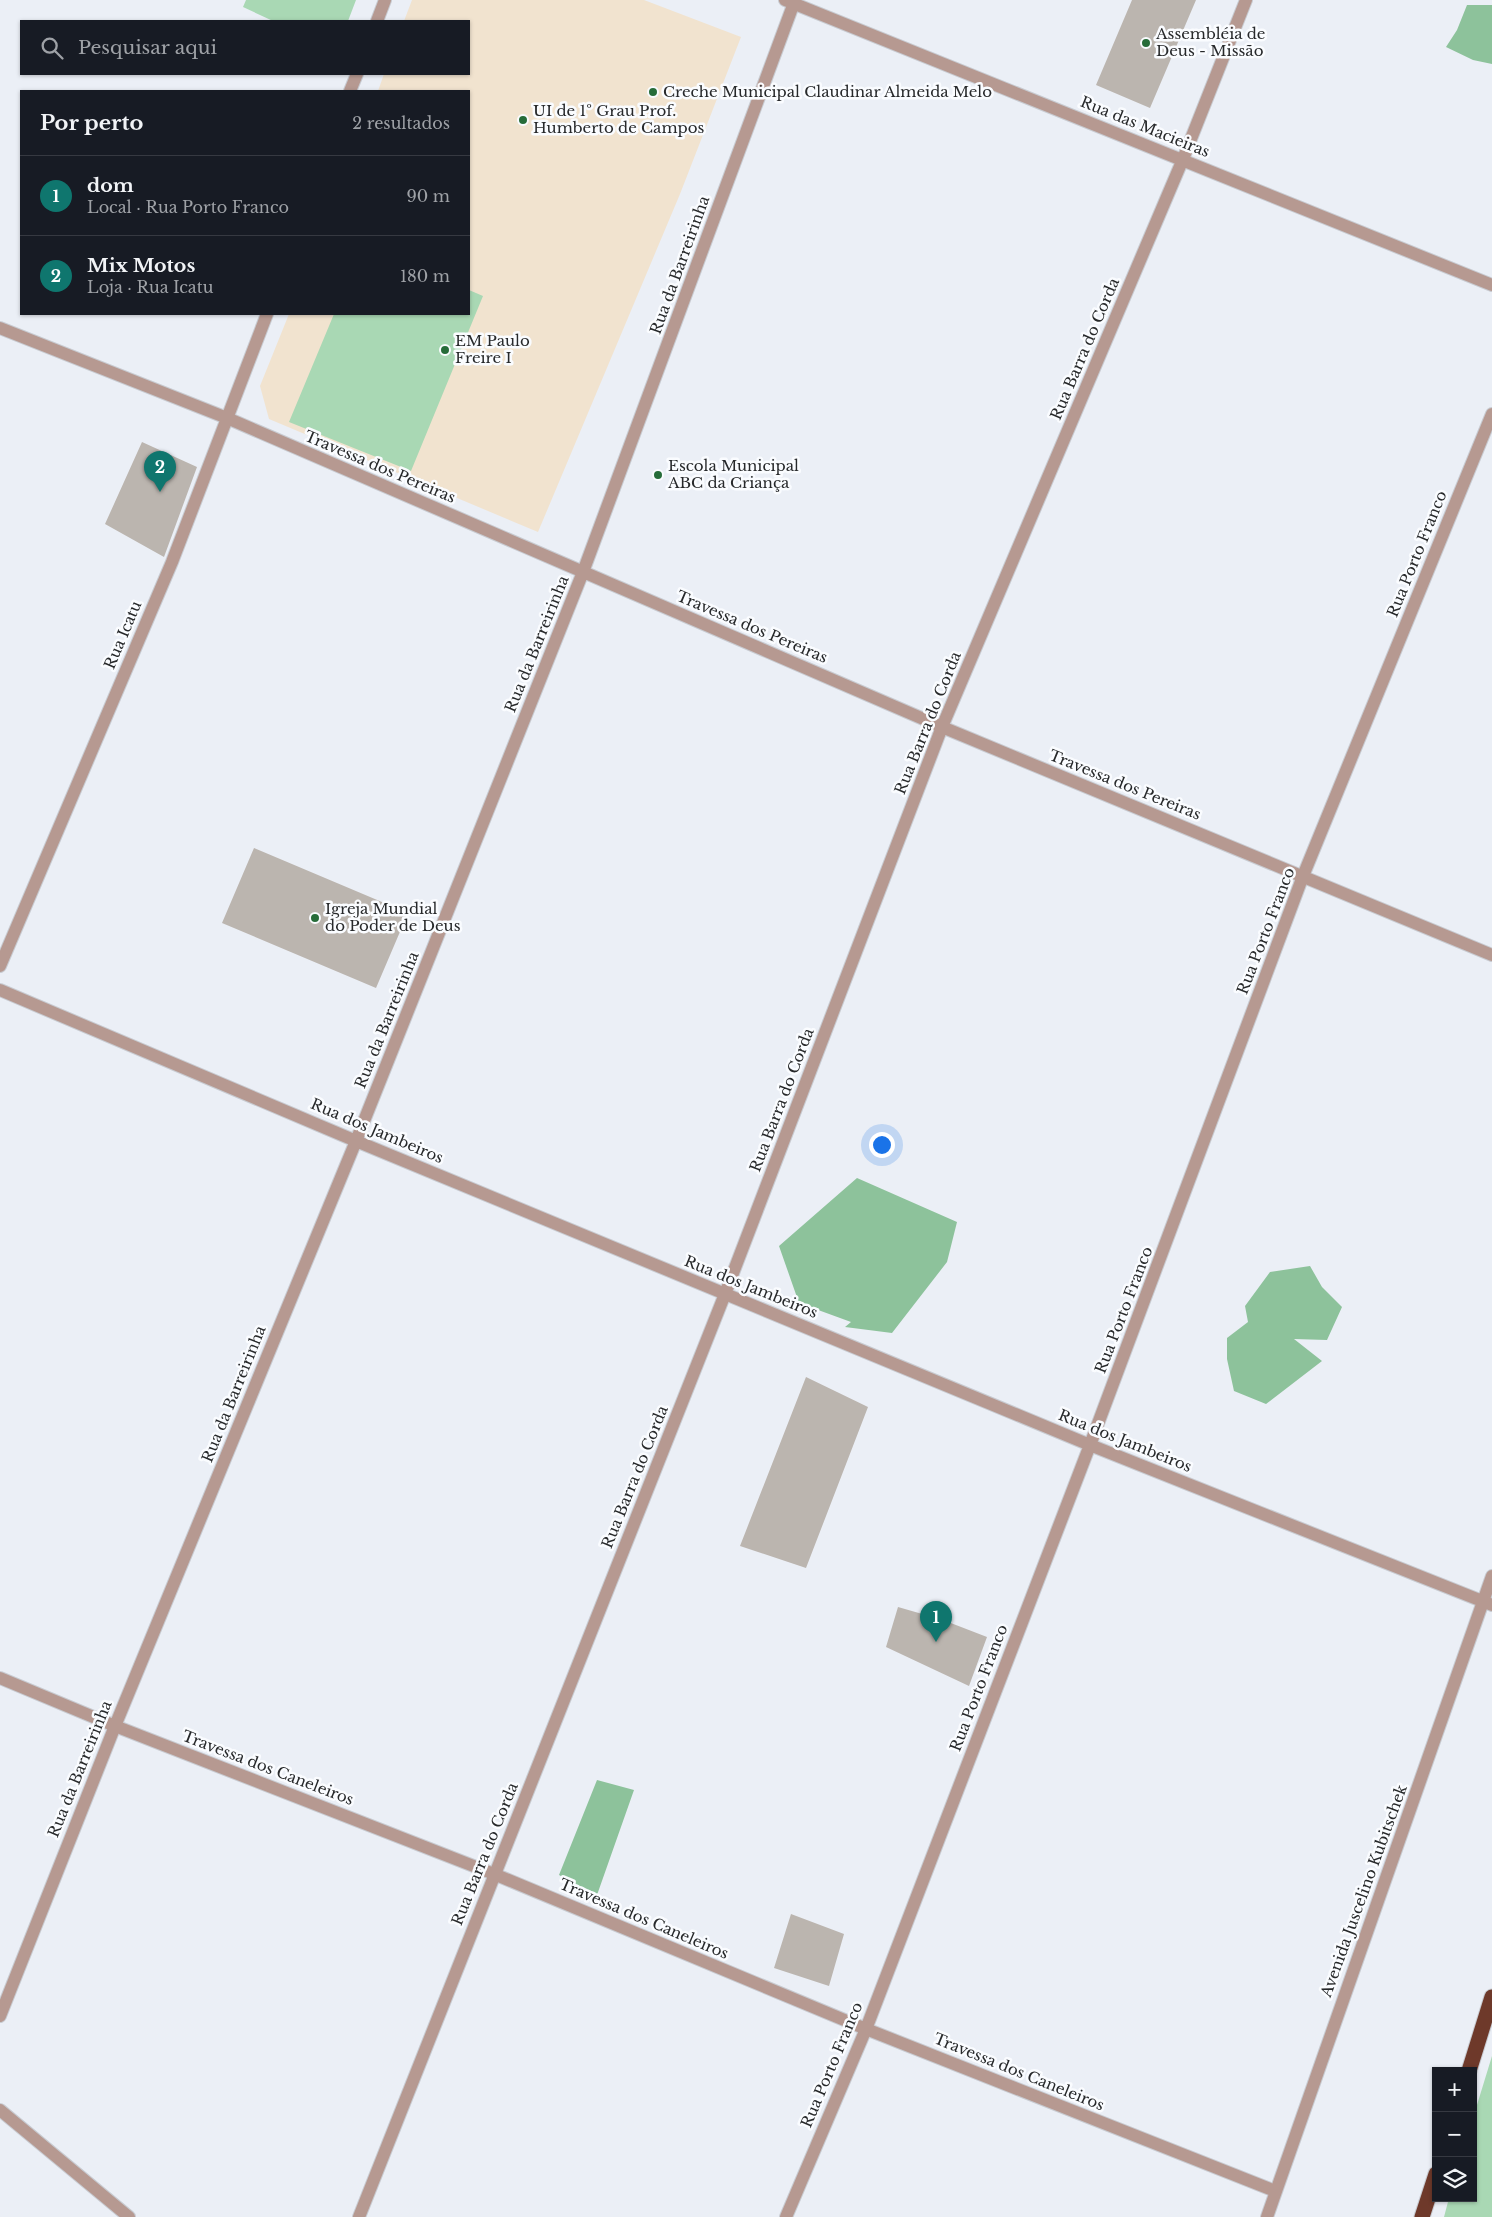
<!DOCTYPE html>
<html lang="pt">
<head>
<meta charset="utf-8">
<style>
  :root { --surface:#171b24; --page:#242831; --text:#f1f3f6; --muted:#9ea1a6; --line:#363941; --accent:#0f766e }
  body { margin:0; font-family:"Libre Baskerville",serif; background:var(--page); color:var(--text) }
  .controls { position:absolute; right:15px; bottom:15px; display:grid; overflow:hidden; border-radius:0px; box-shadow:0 1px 4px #0004 }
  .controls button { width:45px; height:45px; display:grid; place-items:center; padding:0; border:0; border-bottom:1px solid var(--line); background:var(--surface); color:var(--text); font:25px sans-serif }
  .you { position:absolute; left:881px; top:1144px; width:18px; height:18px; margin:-12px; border:4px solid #fff; border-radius:50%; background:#1a73e8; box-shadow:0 0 0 8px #1a73e833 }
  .badge { display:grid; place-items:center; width:32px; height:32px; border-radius:50%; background:var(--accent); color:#fff; font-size:16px; font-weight:700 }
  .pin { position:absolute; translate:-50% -41px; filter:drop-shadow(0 1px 2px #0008) }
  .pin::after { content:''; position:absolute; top:26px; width:18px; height:15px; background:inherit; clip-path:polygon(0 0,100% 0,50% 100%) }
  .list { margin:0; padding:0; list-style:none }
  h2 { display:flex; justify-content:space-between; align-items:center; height:65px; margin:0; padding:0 20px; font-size:21px }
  h2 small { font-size:16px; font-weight:400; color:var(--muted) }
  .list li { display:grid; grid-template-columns:32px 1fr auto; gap:15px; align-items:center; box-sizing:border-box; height:80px; padding:0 20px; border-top:1px solid var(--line) }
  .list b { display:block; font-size:19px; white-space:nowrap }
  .list p { margin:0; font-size:16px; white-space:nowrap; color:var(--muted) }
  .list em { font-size:16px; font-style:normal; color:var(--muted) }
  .icon { flex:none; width:28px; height:28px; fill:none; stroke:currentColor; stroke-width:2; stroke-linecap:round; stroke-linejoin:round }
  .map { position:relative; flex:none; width:1492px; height:2217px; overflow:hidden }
  .search { position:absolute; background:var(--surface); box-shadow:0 1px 4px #0004; left:20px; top:20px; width:450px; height:55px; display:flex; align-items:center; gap:12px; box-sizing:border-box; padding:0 18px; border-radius:0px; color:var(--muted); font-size:19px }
  .panel { position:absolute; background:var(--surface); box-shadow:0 1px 4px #0004; left:20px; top:90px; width:450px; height:225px; border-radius:0px }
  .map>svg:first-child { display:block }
</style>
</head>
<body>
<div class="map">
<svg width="1492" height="2217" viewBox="0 0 1492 2217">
  <rect width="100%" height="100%" fill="#ebeff6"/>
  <path fill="#f1e3cf" d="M412 0H644L741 37 680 194 538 532 269 419 260 386 289 314H469V91H378L384 74H469V21H404Z"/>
  <path fill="#a9d8b4" d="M246 0H356L348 21H273L243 7Z
    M469 290 483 296 411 471 289 422 334 314H469Z
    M1492 2056V2217H1444L1449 2198H1473V2118Z"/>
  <path fill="#8dc29b" d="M1467 5H1492V64L1473 60 1446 47 1457 30Z
    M857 1178 957 1222 947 1262 892 1333 845 1327 851 1322 799 1303 779 1246Z
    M1310 1266 1322 1287 1342 1307 1327 1340 1294 1339 1322 1361 1266 1404 1234 1391 1227 1359V1338L1248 1322 1245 1306 1270 1272Z
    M597 1780 634 1790 597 1895 559 1875Z"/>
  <path fill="#bbb5af" d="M1132 0H1196L1150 108 1096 85Z
    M142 442 197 467 164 557 105 524Z
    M254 848 408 913 376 988 222 923Z
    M806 1377 868 1407 806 1568 740 1546Z
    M898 1607 943 1620 987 1637 969 1686 886 1647Z
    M791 1914 844 1934 829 1986 774 1968Z"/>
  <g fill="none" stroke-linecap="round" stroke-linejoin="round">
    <defs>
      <path id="street" d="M785 0 1492 285
        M377 21 385 0
        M350 91 357 74
        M0 328 227 418 942 727 1492 955
        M0 966 172 562 267 314
        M0 990 356 1141 1090 1445 1492 1605
        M0 1678 115 1726 494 1874 866 2029 1275 2191
        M0 2016 115 1726 356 1141 583 572 795 0
        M0 2110 129 2217
        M359 2217 725 1294 942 727 1183 159 1246 0
        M786 2217 866 2029 1090 1445 1303 876 1492 414
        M1267 2217 1492 1576"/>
      <path id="highway" d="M1469 2071 1492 1997
        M1422 2217 1436 2174"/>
    </defs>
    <use href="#street" stroke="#c8cbd1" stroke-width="14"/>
    <use href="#highway" stroke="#c8cbd1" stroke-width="17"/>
    <use href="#street" stroke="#b69991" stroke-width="12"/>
    <use href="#highway" stroke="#6e392a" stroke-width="15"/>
  </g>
  <g fill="#266c39" stroke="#fafcff" stroke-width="2">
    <circle cx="1146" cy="43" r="5"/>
    <circle cx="653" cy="92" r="5"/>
    <circle cx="523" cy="120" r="5"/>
    <circle cx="445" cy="350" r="5"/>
    <circle cx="658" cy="475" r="5"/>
    <circle cx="315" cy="918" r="5"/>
  </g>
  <g text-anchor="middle" stroke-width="5" stroke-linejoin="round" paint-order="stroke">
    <g font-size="15" fill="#27292b" stroke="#fafcff" text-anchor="start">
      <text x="1156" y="39">Assembléia de<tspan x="1156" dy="17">Deus - Missão</tspan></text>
      <text x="663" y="97">Creche Municipal Claudinar Almeida Melo</text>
      <text x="533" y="116">UI de 1º Grau Prof.<tspan x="533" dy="17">Humberto de Campos</tspan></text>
      <text x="455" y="346">EM Paulo<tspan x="455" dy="17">Freire I</tspan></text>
      <text x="668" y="471">Escola Municipal<tspan x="668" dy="17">ABC da Criança</tspan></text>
      <text x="325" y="914">Igreja Mundial<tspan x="325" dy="17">do Poder de Deus</tspan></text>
    </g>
    <g font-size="15" fill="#27292b" stroke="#fafcff">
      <text transform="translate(1145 127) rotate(22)" y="5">Rua das Macieiras</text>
      <text transform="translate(680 265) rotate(-70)" y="5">Rua da Barreirinha</text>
      <text transform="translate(1085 349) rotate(-67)" y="5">Rua Barra do Corda</text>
      <text transform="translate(380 467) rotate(23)" y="5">Travessa dos Pereiras</text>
      <text transform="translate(1417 554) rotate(-68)" y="5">Rua Porto Franco</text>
      <text transform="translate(752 627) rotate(23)" y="5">Travessa dos Pereiras</text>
      <text transform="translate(123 635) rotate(-67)" y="5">Rua Icatu</text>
      <text transform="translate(537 644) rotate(-68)" y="5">Rua da Barreirinha</text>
      <text transform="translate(928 723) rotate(-68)" y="5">Rua Barra do Corda</text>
      <text transform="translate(1125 785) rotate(22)" y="5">Travessa dos Pereiras</text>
      <text transform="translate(1266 931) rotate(-69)" y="5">Rua Porto Franco</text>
      <text transform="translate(387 1020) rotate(-68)" y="5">Rua da Barreirinha</text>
      <text transform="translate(782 1100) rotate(-69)" y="5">Rua Barra do Corda</text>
      <text transform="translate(377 1131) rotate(23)" y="5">Rua dos Jambeiros</text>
      <text transform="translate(751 1287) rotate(22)" y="5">Rua dos Jambeiros</text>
      <text transform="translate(1124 1310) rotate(-69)" y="5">Rua Porto Franco</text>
      <text transform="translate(234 1394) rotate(-68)" y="5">Rua da Barreirinha</text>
      <text transform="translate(1125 1441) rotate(22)" y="5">Rua dos Jambeiros</text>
      <text transform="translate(635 1477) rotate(-68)" y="5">Rua Barra do Corda</text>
      <text transform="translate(979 1688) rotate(-69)" y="5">Rua Porto Franco</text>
      <text transform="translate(268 1768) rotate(21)" y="5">Travessa dos Caneleiros</text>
      <text transform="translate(80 1769) rotate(-68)" y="5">Rua da Barreirinha</text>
      <text transform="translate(485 1854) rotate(-68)" y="5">Rua Barra do Corda</text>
      <text transform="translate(1364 1891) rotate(-70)" y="5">Avenida Juscelino Kubitschek</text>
      <text transform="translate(644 1919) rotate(23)" y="5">Travessa dos Caneleiros</text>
      <text transform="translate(832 2065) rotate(-67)" y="5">Rua Porto Franco</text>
      <text transform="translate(1019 2072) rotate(22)" y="5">Travessa dos Caneleiros</text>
    </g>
  </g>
</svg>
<div class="controls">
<button>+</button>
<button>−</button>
<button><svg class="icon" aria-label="layers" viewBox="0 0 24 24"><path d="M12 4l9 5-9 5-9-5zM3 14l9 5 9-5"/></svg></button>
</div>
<div class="you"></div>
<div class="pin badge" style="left:936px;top:1642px">1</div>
<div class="pin badge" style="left:160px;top:492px">2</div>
<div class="search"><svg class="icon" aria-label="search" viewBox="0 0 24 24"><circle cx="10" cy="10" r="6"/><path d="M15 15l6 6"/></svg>Pesquisar aqui</div>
<section class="panel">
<h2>Por perto<small>2 resultados</small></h2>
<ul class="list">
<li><span class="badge">1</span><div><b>dom</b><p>Local · Rua Porto Franco</p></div><em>90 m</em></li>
<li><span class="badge">2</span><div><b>Mix Motos</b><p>Loja · Rua Icatu</p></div><em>180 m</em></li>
</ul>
</section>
</div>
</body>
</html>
